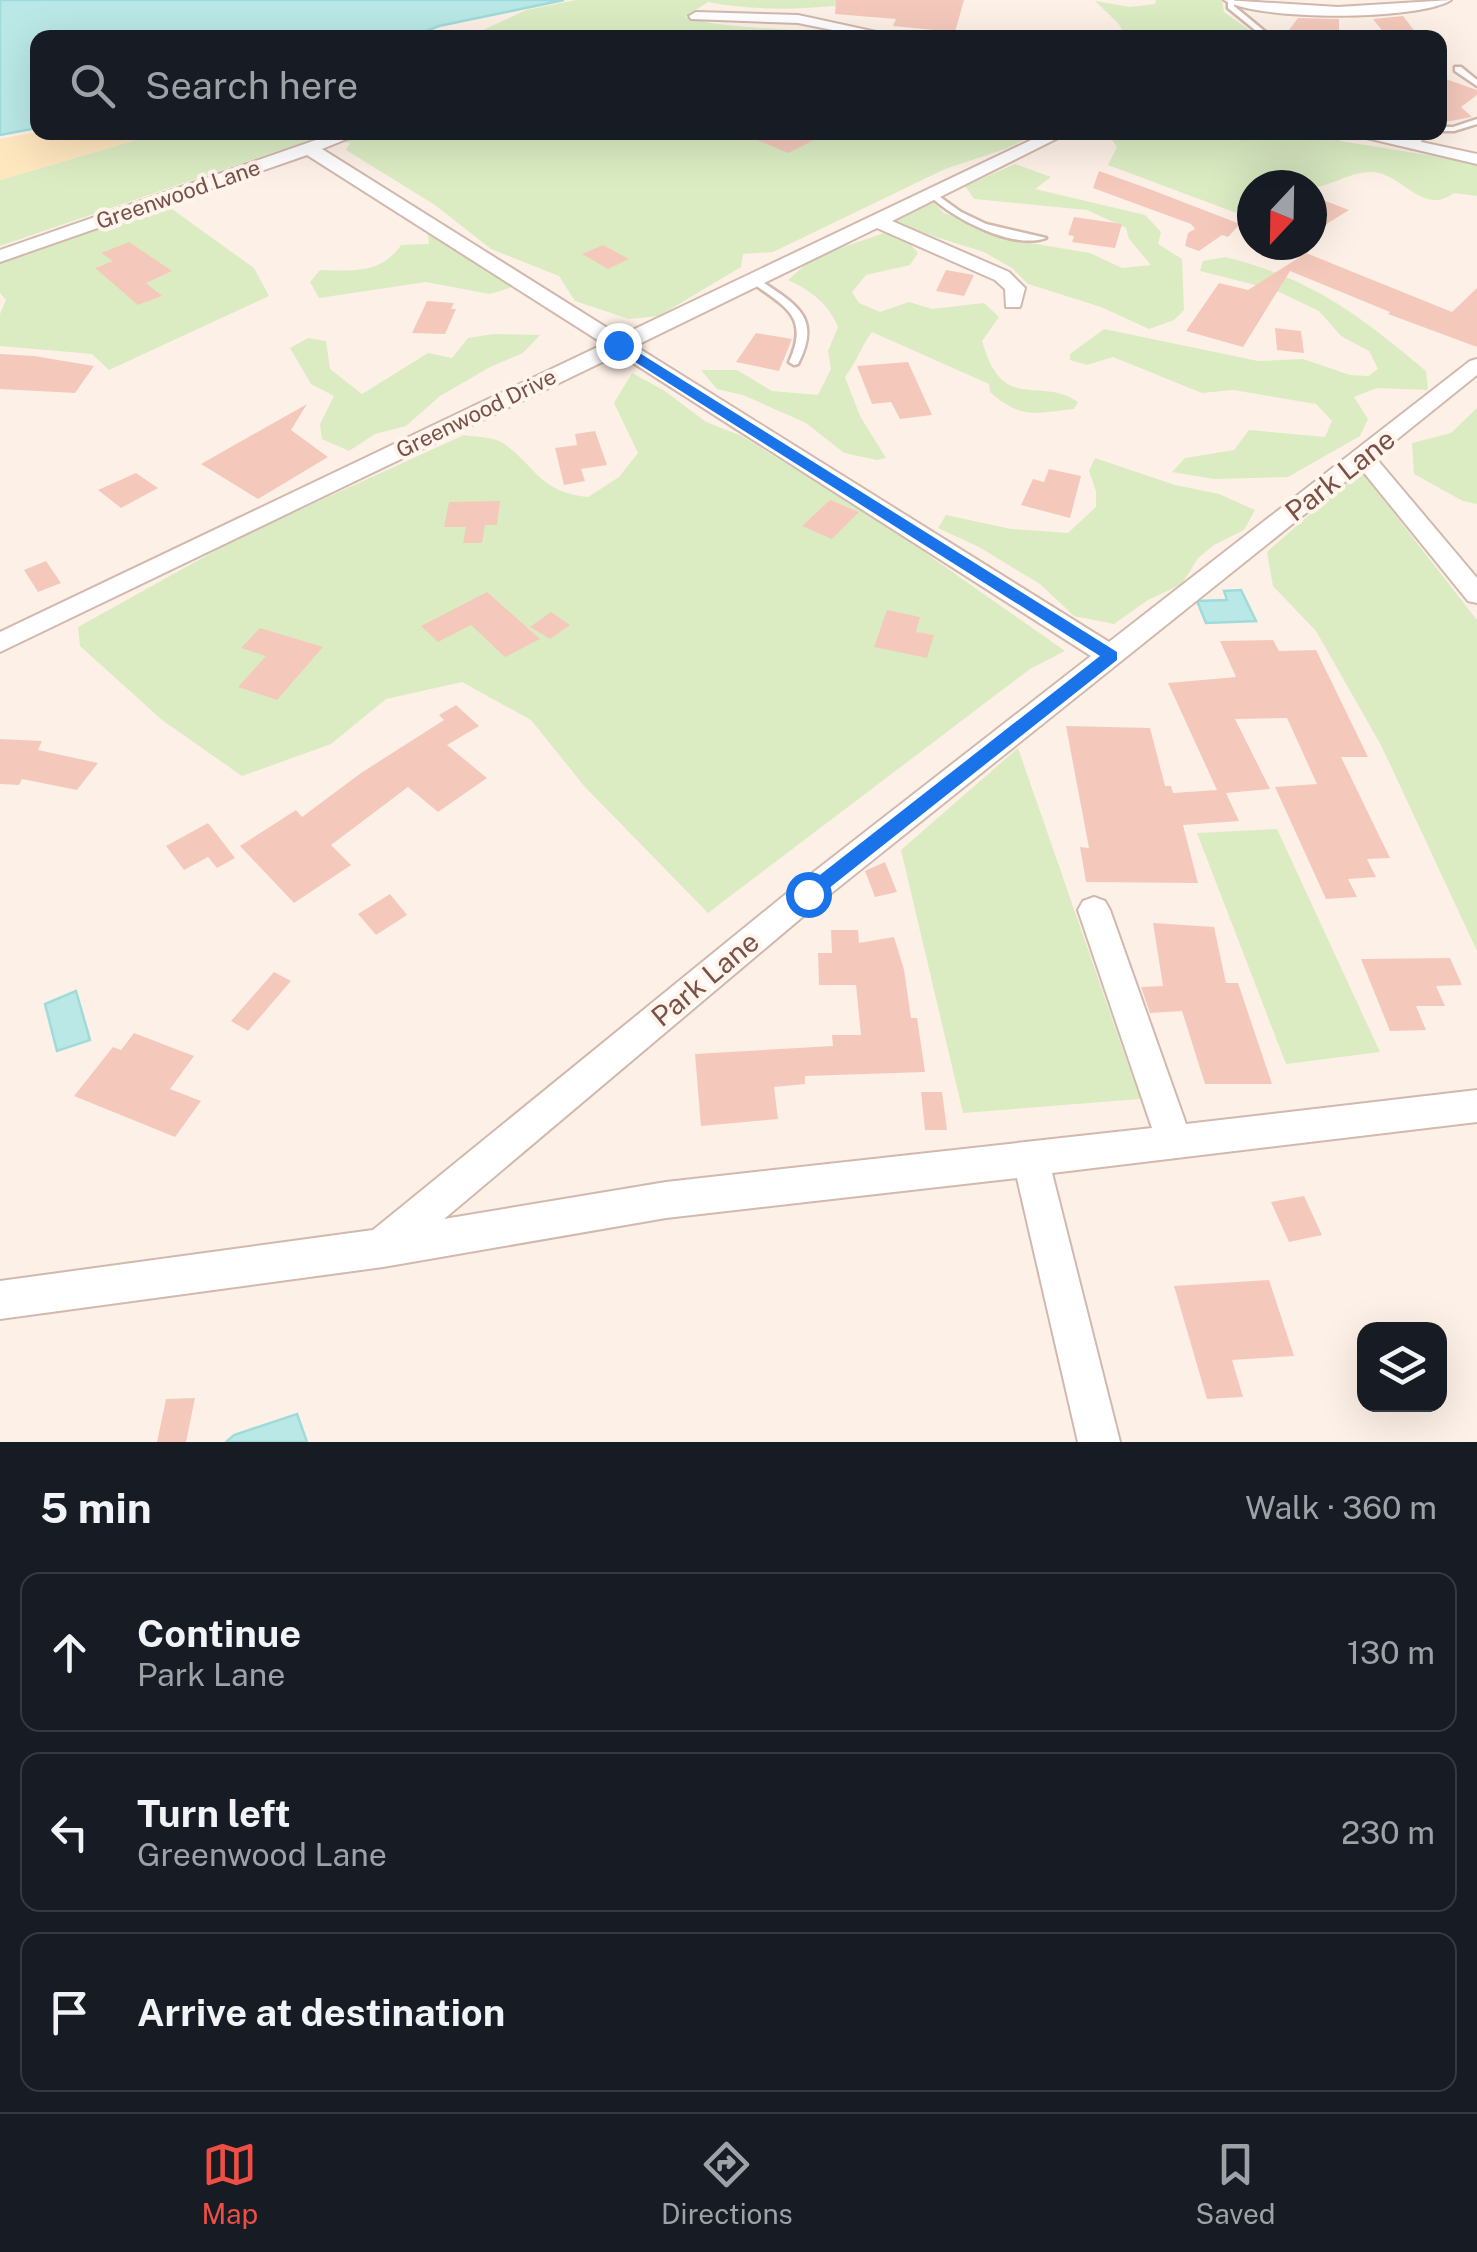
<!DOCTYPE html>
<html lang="en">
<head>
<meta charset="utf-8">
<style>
  :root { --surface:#171b24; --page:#242831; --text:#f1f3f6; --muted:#9ea1a6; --line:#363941; --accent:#ed4e45 }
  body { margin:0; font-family:"Public Sans",sans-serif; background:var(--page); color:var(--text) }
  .controls { position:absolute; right:30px; bottom:30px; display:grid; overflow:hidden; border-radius:20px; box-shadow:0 10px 40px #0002 }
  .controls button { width:90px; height:90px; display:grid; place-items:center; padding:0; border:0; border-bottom:2px solid var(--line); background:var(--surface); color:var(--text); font:50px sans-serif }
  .compass { position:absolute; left:1237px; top:170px; width:90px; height:90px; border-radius:50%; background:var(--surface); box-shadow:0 10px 40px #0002; rotate:202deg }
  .stop { position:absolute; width:30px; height:30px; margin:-22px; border:8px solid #1a73e8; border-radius:50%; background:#fff }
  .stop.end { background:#1a73e8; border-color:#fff; box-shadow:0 2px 10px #0008 }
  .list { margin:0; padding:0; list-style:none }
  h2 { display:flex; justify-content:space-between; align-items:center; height:130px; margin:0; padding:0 40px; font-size:42px }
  h2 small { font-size:32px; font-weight:400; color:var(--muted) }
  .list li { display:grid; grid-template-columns:65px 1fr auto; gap:30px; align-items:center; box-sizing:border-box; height:160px; margin:0 20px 20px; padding:0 20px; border:2px solid var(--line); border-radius:20px }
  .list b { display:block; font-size:38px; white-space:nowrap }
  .list p { margin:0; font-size:32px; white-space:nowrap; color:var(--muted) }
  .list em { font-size:32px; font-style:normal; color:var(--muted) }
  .icon { flex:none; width:55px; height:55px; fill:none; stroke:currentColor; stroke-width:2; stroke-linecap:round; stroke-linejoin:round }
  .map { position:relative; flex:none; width:1477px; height:1442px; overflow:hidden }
  .search { position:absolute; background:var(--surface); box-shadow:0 10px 40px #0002; left:30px; right:30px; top:30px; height:110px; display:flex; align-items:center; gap:25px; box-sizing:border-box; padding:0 35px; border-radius:20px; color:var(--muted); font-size:38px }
  .sheet { height:670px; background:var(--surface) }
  nav { display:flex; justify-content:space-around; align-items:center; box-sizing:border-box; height:140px; border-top:2px solid var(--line); background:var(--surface); font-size:28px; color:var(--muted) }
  nav a { display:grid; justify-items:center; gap:5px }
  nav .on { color:var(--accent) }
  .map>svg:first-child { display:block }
</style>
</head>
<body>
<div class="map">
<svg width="1477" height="1442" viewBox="0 0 1477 1442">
  <rect width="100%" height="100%" fill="#fdf0e6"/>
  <path fill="#dbecc3" d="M576 0H879C822 9 765 13 708 2L685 17C737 32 791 25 843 37L466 38 526 10Z
    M1156 0H1222L1224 12 1259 37H1125L1119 24 1095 1 1130 7 1155 4Z
    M199 132 983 134 1039 133 1005 149 945 169 773 252 743 254 741 267 659 316 629 319 575 301 559 276 491 249 435 205 346 150 350 143 315 138 0 246V180L143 138 191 137Z
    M1107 133H1337L1343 134 1340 141 1477 163V196L1454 193C1422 217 1402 172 1371 172 1352 171 1330 187 1312 187 1296 187 1271 185 1252 185V215H1242L1108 165 1117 147Z
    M1015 164 1051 177 1035 189 1145 215 1161 232 1158 244 1182 259 1184 310 1174 320 1149 329 1101 307 1028 284 1012 268 984 252 891 223 912 207 932 201 944 213 1012 240 1090 253 1122 268 1151 265 1129 239 1126 228 1087 210 974 199 965 186Z
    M165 204 254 268 269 296 109 370 92 354 0 346V314L6 300 0 293V258Z
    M884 233 911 245 918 253 910 265 866 275 852 292 859 303 880 312 909 302 932 309 984 303 999 317 982 341C1003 415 1038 375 1078 402L1074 409C1035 413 1022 420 990 392L989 384 872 332C861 347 857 361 845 377L860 416 886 458 877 460 844 453 806 423 743 395 717 389 701 370H737L772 391 818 395 831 369 828 351 838 327C829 304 810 290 788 280L814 257Z
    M428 234 512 287 490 294 426 282 319 298 310 282 320 270C351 271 382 274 401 245L429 244Z
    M1225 257C1313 279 1358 314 1426 371L1428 390 1377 388 1354 397 1368 419 1360 436 1288 477 1214 479 1172 472 1185 458 1234 450 1249 430 1325 437 1332 421 1316 404 1233 390 1202 393 1113 357 1087 365 1070 360V354L1104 329 1258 361 1303 359 1350 375 1368 376 1378 369 1369 351 1341 336 1319 311 1275 290 1200 271 1203 261Z
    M494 334 540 335 523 353 490 367 440 396 406 426 375 434 349 451 322 439 320 424 334 396 311 384 290 348 308 338 326 341 330 369 362 394 428 353 452 358 468 338Z
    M632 373 665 391 706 422 742 436 887 526 1065 651 1030 669 708 913 585 787 531 720 462 682 386 699 331 744 242 776 162 720 80 646 78 627 240 537 464 435C475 437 494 437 503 443 537 467 539 492 588 497L619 477 638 453 614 403Z
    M1477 408V504L1463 501 1414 474 1412 443 1451 433Z
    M1095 458 1175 485 1219 494 1255 510 1244 530 1214 545 1198 558 1182 584 1148 600 1114 624 1074 616 1040 584 979 547 938 528 946 515 1011 529 1068 533 1096 507V491L1089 471Z
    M1360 470 1477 620V951L1382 747 1316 631 1273 586 1267 552Z
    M1018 748 1140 1099 963 1113 901 850Z
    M1277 829 1380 1052 1286 1064 1197 833Z"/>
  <path fill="#fee6bf" d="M37 132H38L199 133 191 137 143 138 0 180V139Z"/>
  <path fill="#b9e8e7" stroke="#9fdbda" stroke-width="2.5" d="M0 0H564L439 26 411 37 38 38 37 128 0 135Z
    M1241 590 1256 621 1206 623 1197 601 1227 600 1224 591Z
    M76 991 90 1040 57 1051 45 1004Z
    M297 1414 307 1442H226L234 1435Z"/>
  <path fill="#f4c9bc" d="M836 0H964L955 32 893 26 896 19 835 14Z
    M1403 16 1420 38H1388L1373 19Z
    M1298 18 1339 19V38H1283Z
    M1440 77 1477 90V95L1461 107 1472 117 1440 123Z
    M738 132H830L788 153Z
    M1099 171 1152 190 1240 224 1228 237 1222 235 1199 251 1185 246 1188 233 1195 229 1191 224 1093 188Z
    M1320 199 1349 210 1312 233V204Z
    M1074 217 1122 224 1115 248 1072 242 1074 236 1068 235Z
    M129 242 172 271 146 283 162 296 138 305 95 268 113 261 101 253Z
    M603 245 629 259 608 269 582 254Z
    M1306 253 1452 312 1477 288V347L1388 314 1390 312 1290 271 1243 347 1186 331 1219 283 1248 290Z
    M946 270 974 275 964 296 936 291Z
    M427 301 454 303 451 309H456L445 334 412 333Z
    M1275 328 1301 331 1304 353 1277 350Z
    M756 333 792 339 779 371 736 362Z
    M0 354 34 356 94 366 75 393 0 389Z
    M908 362 932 415 900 419 891 402 872 404 857 366Z
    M307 404 291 430 328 457 258 499 201 464Z
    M595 431 607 465 581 469 585 481 564 485 555 448 577 445 575 434Z
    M1049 469 1081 476 1070 518 1021 505 1033 479 1044 482Z
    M136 473 158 488 121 508 98 490Z
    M830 500 859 512 832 539 802 526Z
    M500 501 497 525H485L482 543H463L466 527H444L449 502Z
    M46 561 61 583 38 592 24 570Z
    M487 592 540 639 505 657 471 625 438 642 421 626Z
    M887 610 920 617 916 632 934 635 927 658 874 647Z
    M551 612 570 625 550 639 530 627Z
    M260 628 323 647 277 700 238 687 266 656 241 648Z
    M1273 640 1279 651 1316 650 1368 757H1341L1390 858 1367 859 1376 877 1348 879 1357 897 1326 899 1275 787 1317 784 1287 718 1235 719 1270 789 1226 793 1239 821 1183 825 1198 883 1086 882 1080 847 1089 848 1066 726 1150 728 1165 786H1171L1173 793 1217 790 1168 683 1236 677 1220 641Z
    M456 705 479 726 447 745 487 778 438 812 408 787 331 845 351 865 294 903 240 846 296 810 302 817 361 773 444 720 439 715Z
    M0 739 42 741 38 750 98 763 77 790 22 779 19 785 0 784Z
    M208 823 235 858 217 868 208 857 184 870 166 846Z
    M885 862 897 892 875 897 865 871Z
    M390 894 407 915 376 935 358 914Z
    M1153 923 1214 927 1226 983H1238L1272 1084H1205L1182 1011 1150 1013 1141 987 1163 986Z
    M831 930H858L859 943 894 937 904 970 911 1018H917L925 1072 805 1076V1084L774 1087 778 1119 701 1126 695 1054 833 1046 832 1035H861L856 985H819L818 953H832Z
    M1450 958 1462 985 1436 986 1445 1006H1416L1426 1030 1390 1031 1361 959Z
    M274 972 291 981 248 1031 231 1021Z
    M134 1033 194 1056 170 1089 201 1101 175 1137 74 1096 113 1047 121 1050Z
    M921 1092H942L947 1130H925Z
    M1304 1196 1322 1235 1289 1242 1271 1202Z
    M1269 1280 1294 1356 1232 1360 1243 1397 1207 1399 1174 1286Z
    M195 1398 186 1442H157L166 1399Z"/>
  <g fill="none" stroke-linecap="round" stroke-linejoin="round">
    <defs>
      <path id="service" d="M1228 0H1234V6L1273 38H1265L1228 8Z
        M1455 67H1461L1477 80V86L1455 71Z
        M1477 119V124L1454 131H1440V127H1453Z
        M1419 132H1428L1416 148H1410L1409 146Z
        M933 192 961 212 986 224 1046 238C1013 250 952 218 929 195Z
        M751 278H757C794 304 823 315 798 364L794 365 789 362C810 316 785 307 751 282Z"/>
      <path id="minor" d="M1224 0 1338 7 1451 0C1418 21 1257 21 1224 0Z
        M696 12 798 15 904 38H872L798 23 691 19 689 16Z
        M339 132H364L322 149 620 336 1048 132H1070L892 221 1009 272 1025 288 1020 307H1006L1005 289 995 280 877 228 635 346 1109 642 1470 361 1477 359V375L1375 457 1477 578V603L1468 601 1361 469 819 903 444 1219 666 1182 1152 1128 1078 910 1083 901 1094 897 1105 901 1110 910 1186 1124 1477 1090V1122L1052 1173 1120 1442H1078L1017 1178 666 1218 383 1267 0 1319V1281L373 1230 797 885 1091 656 619 354 0 652V632L604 344 307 155 0 262V250Z
        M1341 132H1375L1477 154V164Z"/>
    </defs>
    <use href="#service" stroke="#d2b8ad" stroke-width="5"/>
    <use href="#minor" stroke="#d2b8ad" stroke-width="4"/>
    <use href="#service" fill="#fff" fill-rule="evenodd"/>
    <use href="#minor" fill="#fff" fill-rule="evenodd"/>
  </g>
  <path fill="#1a73e8" d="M613 342H622L1117 652V660L814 900H802V889L1100 656 613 348Z"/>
  <g text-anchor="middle" stroke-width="8" stroke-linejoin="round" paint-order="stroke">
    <g font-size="22" fill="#785249" stroke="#fff5ed">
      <text transform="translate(178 194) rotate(-19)" y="8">Greenwood Lane</text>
      <text transform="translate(476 413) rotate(-26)" y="8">Greenwood Drive</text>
    </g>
    <g font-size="28" fill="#785249" stroke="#fff5ed">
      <text transform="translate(1340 475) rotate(-38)" y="10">Park Lane</text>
      <text transform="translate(705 979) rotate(-40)" y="10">Park Lane</text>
    </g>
  </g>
</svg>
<div class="controls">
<button><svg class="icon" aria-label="layers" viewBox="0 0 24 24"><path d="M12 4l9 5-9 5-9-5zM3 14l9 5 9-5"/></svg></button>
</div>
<svg class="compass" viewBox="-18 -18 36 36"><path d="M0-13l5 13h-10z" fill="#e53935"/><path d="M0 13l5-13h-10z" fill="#9ea1a6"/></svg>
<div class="stop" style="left:808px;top:894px"></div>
<div class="stop end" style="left:618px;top:345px"></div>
<div class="search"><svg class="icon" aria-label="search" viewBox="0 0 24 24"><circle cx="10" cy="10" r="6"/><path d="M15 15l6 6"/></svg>Search here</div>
</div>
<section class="sheet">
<h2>5 min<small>Walk · 360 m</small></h2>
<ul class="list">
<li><svg class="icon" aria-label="ahead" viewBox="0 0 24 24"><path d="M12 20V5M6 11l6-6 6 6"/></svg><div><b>Continue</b><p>Park Lane</p></div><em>130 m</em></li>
<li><svg class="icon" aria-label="left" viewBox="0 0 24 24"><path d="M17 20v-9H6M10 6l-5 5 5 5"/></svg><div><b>Turn left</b><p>Greenwood Lane</p></div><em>230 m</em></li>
<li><svg class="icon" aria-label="arrive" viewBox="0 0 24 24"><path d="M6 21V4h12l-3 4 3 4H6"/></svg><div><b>Arrive at destination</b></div></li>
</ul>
</section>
<nav>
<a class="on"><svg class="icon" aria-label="map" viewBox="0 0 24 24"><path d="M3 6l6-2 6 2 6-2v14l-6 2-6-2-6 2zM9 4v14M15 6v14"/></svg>Map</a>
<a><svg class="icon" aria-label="directions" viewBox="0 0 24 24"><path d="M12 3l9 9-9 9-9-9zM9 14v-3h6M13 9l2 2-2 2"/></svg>Directions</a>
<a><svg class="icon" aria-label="saved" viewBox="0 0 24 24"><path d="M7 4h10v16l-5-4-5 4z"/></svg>Saved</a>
</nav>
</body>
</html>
